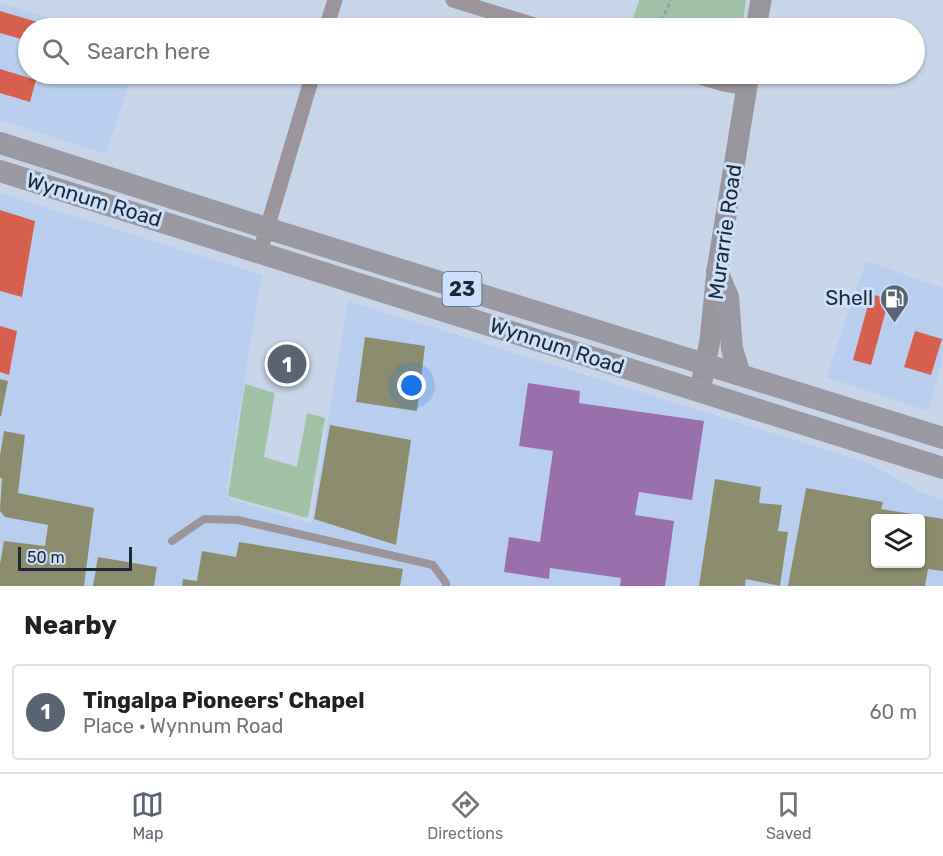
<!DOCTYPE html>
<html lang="en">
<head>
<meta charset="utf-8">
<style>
  :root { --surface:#fff; --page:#f2f2f2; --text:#202124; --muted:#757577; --line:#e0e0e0; --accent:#5a6473 }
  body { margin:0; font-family:Rubik,sans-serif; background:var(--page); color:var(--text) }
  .controls { position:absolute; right:18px; bottom:18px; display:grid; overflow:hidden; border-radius:6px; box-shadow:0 2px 4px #0004 }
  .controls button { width:54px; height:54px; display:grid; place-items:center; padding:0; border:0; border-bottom:2px solid var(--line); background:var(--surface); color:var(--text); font:30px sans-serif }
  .scale { position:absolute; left:18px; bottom:15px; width:114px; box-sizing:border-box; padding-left:6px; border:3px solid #1e2734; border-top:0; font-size:16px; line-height:21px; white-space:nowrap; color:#1e2734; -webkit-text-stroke:4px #cce0fc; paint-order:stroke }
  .you { position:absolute; left:412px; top:386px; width:21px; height:21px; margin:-15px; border:4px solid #fff; border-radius:50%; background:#1a73e8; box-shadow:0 0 0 9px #1a73e833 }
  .badge { display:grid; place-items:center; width:39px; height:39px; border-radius:50%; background:var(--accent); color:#fff; font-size:20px; font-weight:700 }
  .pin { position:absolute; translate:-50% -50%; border:3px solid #fff; box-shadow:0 2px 6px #0006 }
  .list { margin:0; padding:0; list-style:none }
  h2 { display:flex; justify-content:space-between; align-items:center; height:78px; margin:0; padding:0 24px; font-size:26px }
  h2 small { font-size:20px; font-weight:400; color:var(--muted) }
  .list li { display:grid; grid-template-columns:39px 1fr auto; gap:18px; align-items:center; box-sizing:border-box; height:96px; margin:0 12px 12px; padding:0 12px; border:2px solid var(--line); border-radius:6px }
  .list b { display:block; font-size:22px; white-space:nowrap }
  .list p { margin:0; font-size:20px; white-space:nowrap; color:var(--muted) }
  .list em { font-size:20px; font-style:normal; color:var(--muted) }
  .icon { flex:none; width:33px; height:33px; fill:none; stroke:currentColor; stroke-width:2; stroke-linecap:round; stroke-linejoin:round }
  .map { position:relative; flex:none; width:943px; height:586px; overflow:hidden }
  .search { position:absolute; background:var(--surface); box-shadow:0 2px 4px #0004; left:18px; right:18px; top:18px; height:66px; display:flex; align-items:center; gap:15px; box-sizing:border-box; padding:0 21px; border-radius:33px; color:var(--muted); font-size:22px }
  .sheet { height:186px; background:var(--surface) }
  nav { display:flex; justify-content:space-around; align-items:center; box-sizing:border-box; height:84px; border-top:2px solid var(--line); background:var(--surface); font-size:16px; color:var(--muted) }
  nav a { display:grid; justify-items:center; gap:3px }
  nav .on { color:var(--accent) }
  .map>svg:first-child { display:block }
</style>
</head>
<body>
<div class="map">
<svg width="943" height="586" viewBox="0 0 943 586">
  <rect width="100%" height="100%" fill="#c8d5e8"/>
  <path fill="#b9ceee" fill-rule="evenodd" d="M0 3 84 28H28V74H132L106 154 0 120Z
    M0 193 262 275 225 497 311 524 348 301 868 463 921 492 943 500V586H0ZM876 518H920V564H876Z
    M866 261 943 288V359L928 411 826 377Z"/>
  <path fill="#a2c2a8" d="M639 0H746L742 28H630Z
    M245 384 275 393 264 457 297 467 307 413 325 418 308 518 228 496Z"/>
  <path fill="#d6604d" d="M0 11 51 26 50 28H28V41L0 33Z
    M0 69 36 80 30 102 0 93Z
    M0 210 35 221 22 297 0 291Z
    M871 294 889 299 871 365 853 360Z
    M0 326 17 331 9 375 0 372Z
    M915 331 942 339 931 375 904 367Z"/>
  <path fill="#9970ab" d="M528 383 580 391 579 403 704 421 692 500 639 492 635 515 674 521 665 586H620L621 578 550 568 549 579 504 572 509 537 540 542 553 451 519 446Z"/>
  <path fill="#5aae61" d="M277 352 301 362 296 376 273 366Z"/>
  <path fill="#8c8c6e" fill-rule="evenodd" d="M365 337 425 346 417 411 356 402Z
    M0 379 8 381 1 416H0Z
    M330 425 411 440 396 545 314 519Z
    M4 431 25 435 18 493 94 508 84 586H0V564L4 541 45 546 48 525 5 517 0 511 2 478H0V456Z
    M715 479 761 487 759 503 782 505 778 531 788 532 780 586 746 579 745 586H699Z
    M806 488 883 502 881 509 943 519V571L928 569 925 586H788ZM876 518H920V564H876Z
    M239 542 403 569 400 586H182L183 579 197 581 202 551 236 557Z
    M98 557 157 567 154 586H93Z"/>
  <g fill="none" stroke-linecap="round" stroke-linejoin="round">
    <path stroke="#9a9da6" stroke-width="3" stroke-dasharray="4.5 3" stroke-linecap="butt" d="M658 28 671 0"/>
    <path stroke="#9b959b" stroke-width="8" d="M172 541 204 519 238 520 433 565 446 583V586"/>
    <path stroke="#9b959b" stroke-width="15" d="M453 0 544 28
      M326 28 335 0
      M689 74 724 84 747 88
      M260 252 313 74"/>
    <path stroke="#99959c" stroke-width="21" d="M756 28 761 0
      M700 391 710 340 717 271 749 74"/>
    <path stroke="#9a99a1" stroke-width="22" d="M0 143 266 228 943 438
      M0 171 943 468
      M717 271 728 297 732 349 740 375"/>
  </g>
  <defs>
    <symbol id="fuel-pin" viewBox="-11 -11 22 30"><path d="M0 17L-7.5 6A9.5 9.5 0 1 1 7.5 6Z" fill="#5a6473" stroke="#cce0fc"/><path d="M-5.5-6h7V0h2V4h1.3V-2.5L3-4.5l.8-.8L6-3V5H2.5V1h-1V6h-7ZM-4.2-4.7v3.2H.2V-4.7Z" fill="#fff"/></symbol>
  </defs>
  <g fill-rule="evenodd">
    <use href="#fuel-pin" x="878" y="282" width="33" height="45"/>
  </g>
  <g text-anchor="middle" stroke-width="6" stroke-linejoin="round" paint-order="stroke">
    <rect fill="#cce0fc" stroke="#525e70" stroke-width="1.5" x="442.5" y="272" width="39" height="34" rx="4.5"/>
    <g font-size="20" font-weight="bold" fill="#1e2734">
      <text x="462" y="296">23</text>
    </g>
    <g font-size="21" fill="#1e2734" stroke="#cce0fc">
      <text transform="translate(94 200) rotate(17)" y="7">Wynnum Road</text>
      <text transform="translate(725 232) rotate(-82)" y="7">Murarrie Road</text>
      <text transform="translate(557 346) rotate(18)" y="7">Wynnum Road</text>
    </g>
    <g font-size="21" fill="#1e2734" stroke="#cce0fc" text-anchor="end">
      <text x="873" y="305">Shell</text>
    </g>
  </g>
</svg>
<div class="controls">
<button><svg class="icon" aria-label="layers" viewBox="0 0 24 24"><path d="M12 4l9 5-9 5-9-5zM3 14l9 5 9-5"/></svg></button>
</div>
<div class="scale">50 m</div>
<div class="you"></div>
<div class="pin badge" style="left:287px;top:364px">1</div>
<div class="search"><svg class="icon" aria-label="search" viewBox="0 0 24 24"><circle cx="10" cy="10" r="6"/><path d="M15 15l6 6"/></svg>Search here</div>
</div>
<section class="sheet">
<h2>Nearby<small></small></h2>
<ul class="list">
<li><span class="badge">1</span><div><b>Tingalpa Pioneers' Chapel</b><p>Place · Wynnum Road</p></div><em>60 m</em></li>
</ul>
</section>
<nav>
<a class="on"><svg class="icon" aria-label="map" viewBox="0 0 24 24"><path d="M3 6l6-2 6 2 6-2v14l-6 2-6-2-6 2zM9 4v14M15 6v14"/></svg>Map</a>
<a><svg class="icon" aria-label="directions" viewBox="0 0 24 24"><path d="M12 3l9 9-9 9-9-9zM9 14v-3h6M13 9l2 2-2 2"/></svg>Directions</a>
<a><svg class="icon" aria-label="saved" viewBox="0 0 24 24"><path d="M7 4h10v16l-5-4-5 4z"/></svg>Saved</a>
</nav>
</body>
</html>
